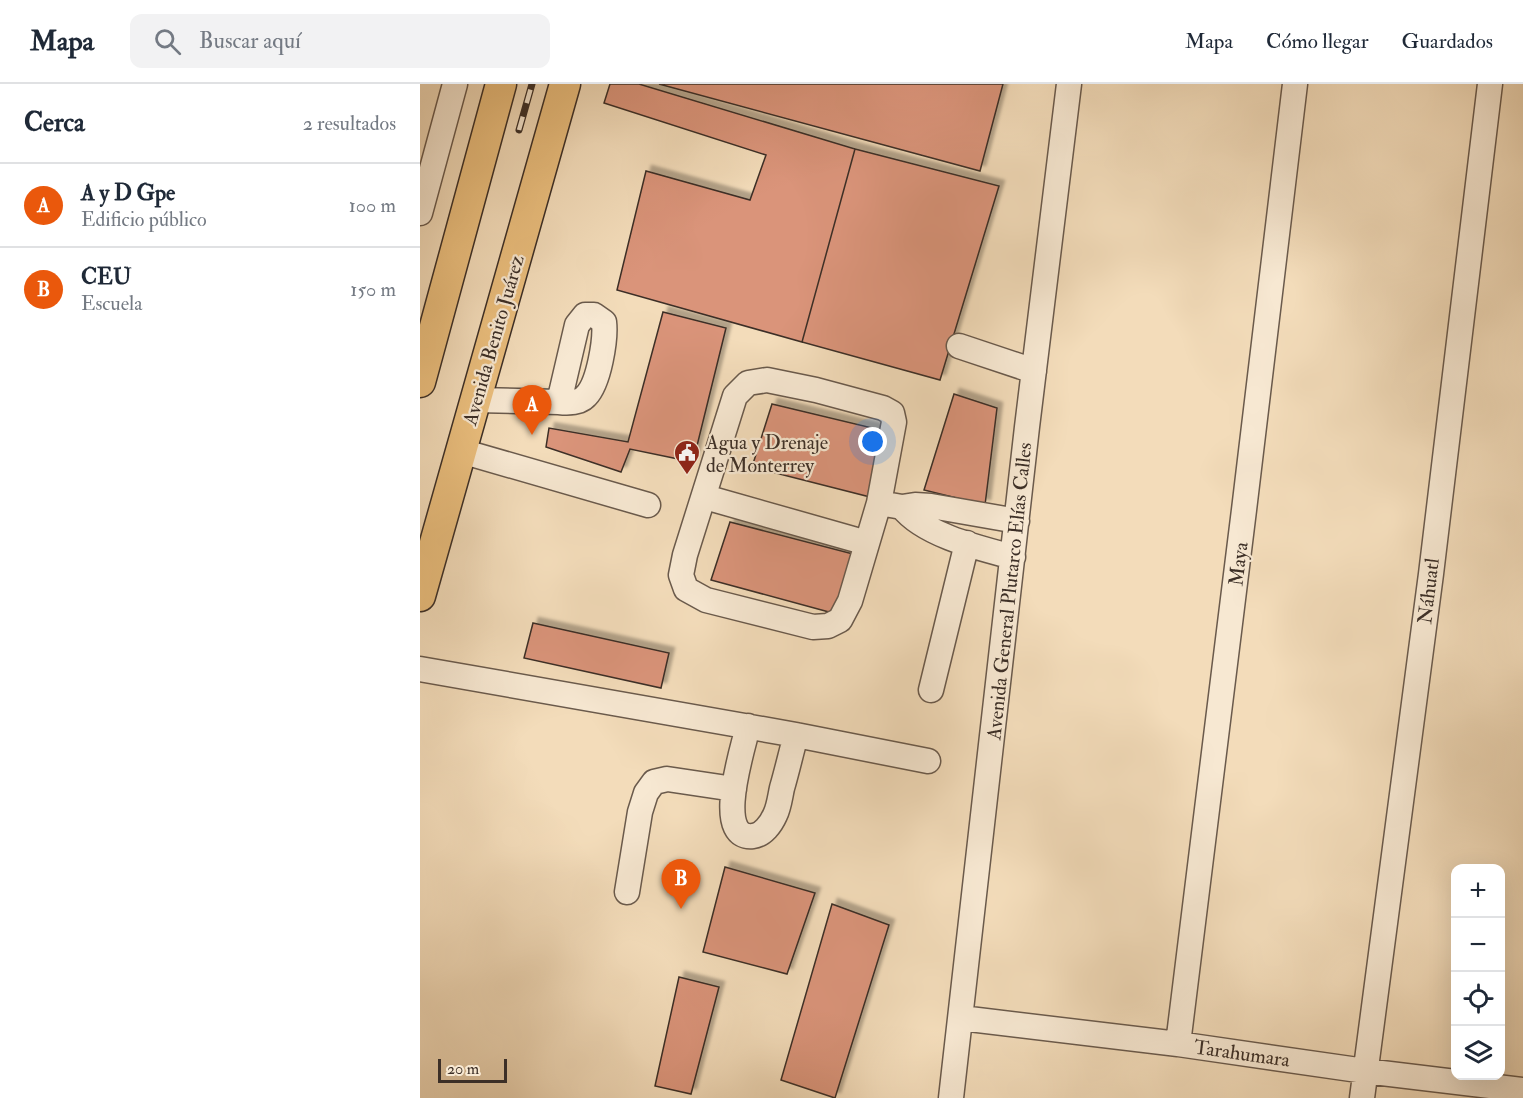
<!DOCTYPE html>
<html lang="es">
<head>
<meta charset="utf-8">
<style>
  :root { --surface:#fff; --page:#f2f2f3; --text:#1f2937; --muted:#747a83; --line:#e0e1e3; --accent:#ea580c }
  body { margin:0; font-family:"IM FELL Double Pica",serif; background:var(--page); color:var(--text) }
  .controls { position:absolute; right:18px; bottom:18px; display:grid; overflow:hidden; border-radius:12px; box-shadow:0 6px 24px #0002 }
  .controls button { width:54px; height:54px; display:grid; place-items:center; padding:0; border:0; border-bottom:2px solid var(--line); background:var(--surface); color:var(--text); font:30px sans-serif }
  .scale { position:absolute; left:18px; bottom:15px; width:69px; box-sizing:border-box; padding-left:6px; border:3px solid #3c2f27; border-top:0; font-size:16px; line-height:21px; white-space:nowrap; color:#3c2f27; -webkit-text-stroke:4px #f7e8d2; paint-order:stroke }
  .you { position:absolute; left:453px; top:358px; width:21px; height:21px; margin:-15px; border:4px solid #fff; border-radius:50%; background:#1a73e8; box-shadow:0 0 0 9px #1a73e833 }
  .badge { display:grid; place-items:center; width:39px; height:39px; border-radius:50%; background:var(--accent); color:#fff; font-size:20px; font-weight:700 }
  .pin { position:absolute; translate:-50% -50px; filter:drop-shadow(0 2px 3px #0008) }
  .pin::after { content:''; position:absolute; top:32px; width:21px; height:18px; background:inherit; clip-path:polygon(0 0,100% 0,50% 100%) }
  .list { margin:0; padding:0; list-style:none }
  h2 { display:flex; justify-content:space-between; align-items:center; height:78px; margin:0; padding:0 24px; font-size:26px }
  h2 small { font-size:20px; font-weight:400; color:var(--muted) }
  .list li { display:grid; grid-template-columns:39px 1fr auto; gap:18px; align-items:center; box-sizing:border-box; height:84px; padding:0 24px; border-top:2px solid var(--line) }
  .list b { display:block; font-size:22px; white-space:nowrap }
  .list p { margin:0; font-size:20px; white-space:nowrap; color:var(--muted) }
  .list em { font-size:20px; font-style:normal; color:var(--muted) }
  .icon { flex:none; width:33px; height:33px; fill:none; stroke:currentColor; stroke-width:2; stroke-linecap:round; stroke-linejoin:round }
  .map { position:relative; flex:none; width:1103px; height:1014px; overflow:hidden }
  header { display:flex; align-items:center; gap:36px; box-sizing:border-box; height:84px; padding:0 30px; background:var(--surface); border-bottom:2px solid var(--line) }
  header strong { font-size:28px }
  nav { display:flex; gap:33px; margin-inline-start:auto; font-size:21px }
  .search { width:420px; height:54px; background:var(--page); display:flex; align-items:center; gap:15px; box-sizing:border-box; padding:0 21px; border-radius:12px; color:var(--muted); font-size:22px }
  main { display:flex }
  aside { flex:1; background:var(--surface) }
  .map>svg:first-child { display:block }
</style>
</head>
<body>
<header>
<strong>Mapa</strong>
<div class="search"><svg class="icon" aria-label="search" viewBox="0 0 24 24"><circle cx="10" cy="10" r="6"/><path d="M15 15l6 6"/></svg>Buscar aquí</div>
<nav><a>Mapa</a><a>Cómo llegar</a><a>Guardados</a></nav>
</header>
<main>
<aside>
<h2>Cerca<small>2 resultados</small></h2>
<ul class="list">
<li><span class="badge">A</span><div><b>A y D Gpe</b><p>Edificio público</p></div><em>100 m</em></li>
<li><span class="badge">B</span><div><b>CEU</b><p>Escuela</p></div><em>150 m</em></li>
</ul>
</aside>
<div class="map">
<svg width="1103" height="1014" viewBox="0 0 1103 1014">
  <defs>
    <filter id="shadow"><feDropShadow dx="5.5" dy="-5.5" stdDeviation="1.5" flood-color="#0004"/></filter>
  </defs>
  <rect width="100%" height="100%" fill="#f3dcba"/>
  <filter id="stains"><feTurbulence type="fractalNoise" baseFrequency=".00333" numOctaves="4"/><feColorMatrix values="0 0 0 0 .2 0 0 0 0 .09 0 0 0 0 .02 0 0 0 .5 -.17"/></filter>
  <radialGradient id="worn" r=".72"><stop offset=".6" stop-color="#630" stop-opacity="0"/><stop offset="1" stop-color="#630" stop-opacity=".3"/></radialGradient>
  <path fill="#da947a" stroke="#3c2f27" stroke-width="1.5" filter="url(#shadow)" d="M190 0H219L435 65 382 258 197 206 226 87 330 116 346 71 184 19Z
    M239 0H583L560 87Z
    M435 65 579 102 520 296 382 258Z
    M243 228 306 244 273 378 210 365 201 388 126 363 129 344 208 358Z
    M534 310 577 324 565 421 504 406Z
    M352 320 469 348 454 414 332 383Z
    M310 438 433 470 420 531 291 496Z
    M113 539 249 569 241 604 104 574Z
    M305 783 395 809 367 890 283 868Z
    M412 820 469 841 415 1014 361 996Z
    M259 893 299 903 271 1010 235 1002Z"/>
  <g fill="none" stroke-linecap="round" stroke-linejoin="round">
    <defs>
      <path id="minor" d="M0 129 35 0
        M539 262 614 287
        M347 296 396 306 463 324 472 329 474 338 459 419 430 517 420 536 408 542 393 543 286 516 266 505 261 491 265 471 315 312 328 299Z
        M56 316 139 318C148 319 160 319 166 312 179 299 186 255 184 238L174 231H165L157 241 139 318
        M41 367 228 421
        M285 413 447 459
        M459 419 482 423 495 421 511 422 597 437
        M482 423C504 451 559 464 593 473
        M0 585 376 651 508 677
        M511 606 547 459
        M328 642C324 662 292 756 333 752 343 751 351 740 355 731 359 723 360 713 362 704 367 687 371 669 376 651
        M207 808 220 728 226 709 234 698 247 695 314 705
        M541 934 758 960 945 987 1103 1006
        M758 960 824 426 875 0
        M531 1014 607 343 649 0
        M942 1014 1011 490 1070 0"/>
      <path id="major" d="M0 298 81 0
        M0 512 145 0"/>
    </defs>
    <use href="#minor" stroke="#6a5a4c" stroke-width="27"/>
    <use href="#major" stroke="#3c2f27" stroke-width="33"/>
    <use href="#minor" stroke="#f7e8d2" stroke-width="24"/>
    <use href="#major" stroke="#eabe7d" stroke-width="30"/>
    <defs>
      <path id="rail" d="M99 46 112 0"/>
    </defs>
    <use href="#rail" stroke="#3c2f27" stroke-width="7"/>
    <use href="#rail" stroke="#f7e8d2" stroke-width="4.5" stroke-dasharray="14" stroke-linecap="butt"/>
  </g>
  <defs>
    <symbol id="civic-pin" viewBox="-11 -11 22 30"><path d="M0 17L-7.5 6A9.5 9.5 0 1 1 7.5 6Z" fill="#8f2418" stroke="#f7e8d2"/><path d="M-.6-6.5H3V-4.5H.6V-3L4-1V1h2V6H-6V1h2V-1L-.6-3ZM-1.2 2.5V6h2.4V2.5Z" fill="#fff"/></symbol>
  </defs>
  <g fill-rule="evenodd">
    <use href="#civic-pin" x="252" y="354" width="30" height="40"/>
  </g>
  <g text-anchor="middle" stroke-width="4.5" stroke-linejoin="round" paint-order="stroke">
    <g font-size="20" fill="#3c2f27" stroke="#f7e8d2">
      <text transform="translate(73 256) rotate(-74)" y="7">Avenida Benito Juárez</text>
      <text transform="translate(818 480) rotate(-83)" y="7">Maya</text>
      <text transform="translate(589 507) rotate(-84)" y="7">Avenida General Plutarco Elías Calles</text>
      <text transform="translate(1008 507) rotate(-83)" y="7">Náhuatl</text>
      <text transform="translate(822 969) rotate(8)" y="7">Tarahumara</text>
    </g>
    <g font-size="20" fill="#3c2f27" stroke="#f7e8d2" text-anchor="start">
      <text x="286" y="365">Agua y Drenaje<tspan x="286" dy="23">de Monterrey</tspan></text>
    </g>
  </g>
  <rect width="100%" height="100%" filter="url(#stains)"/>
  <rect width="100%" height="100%" fill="url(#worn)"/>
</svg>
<div class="controls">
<button>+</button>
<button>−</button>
<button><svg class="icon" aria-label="locate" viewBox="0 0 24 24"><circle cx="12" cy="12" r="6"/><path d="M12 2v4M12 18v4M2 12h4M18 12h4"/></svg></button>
<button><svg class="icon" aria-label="layers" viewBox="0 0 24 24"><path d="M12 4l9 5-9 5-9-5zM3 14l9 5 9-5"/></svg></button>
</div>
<div class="scale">20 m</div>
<div class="you"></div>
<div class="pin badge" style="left:112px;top:351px">A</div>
<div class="pin badge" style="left:261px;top:825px">B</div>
</div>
</main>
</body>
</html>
